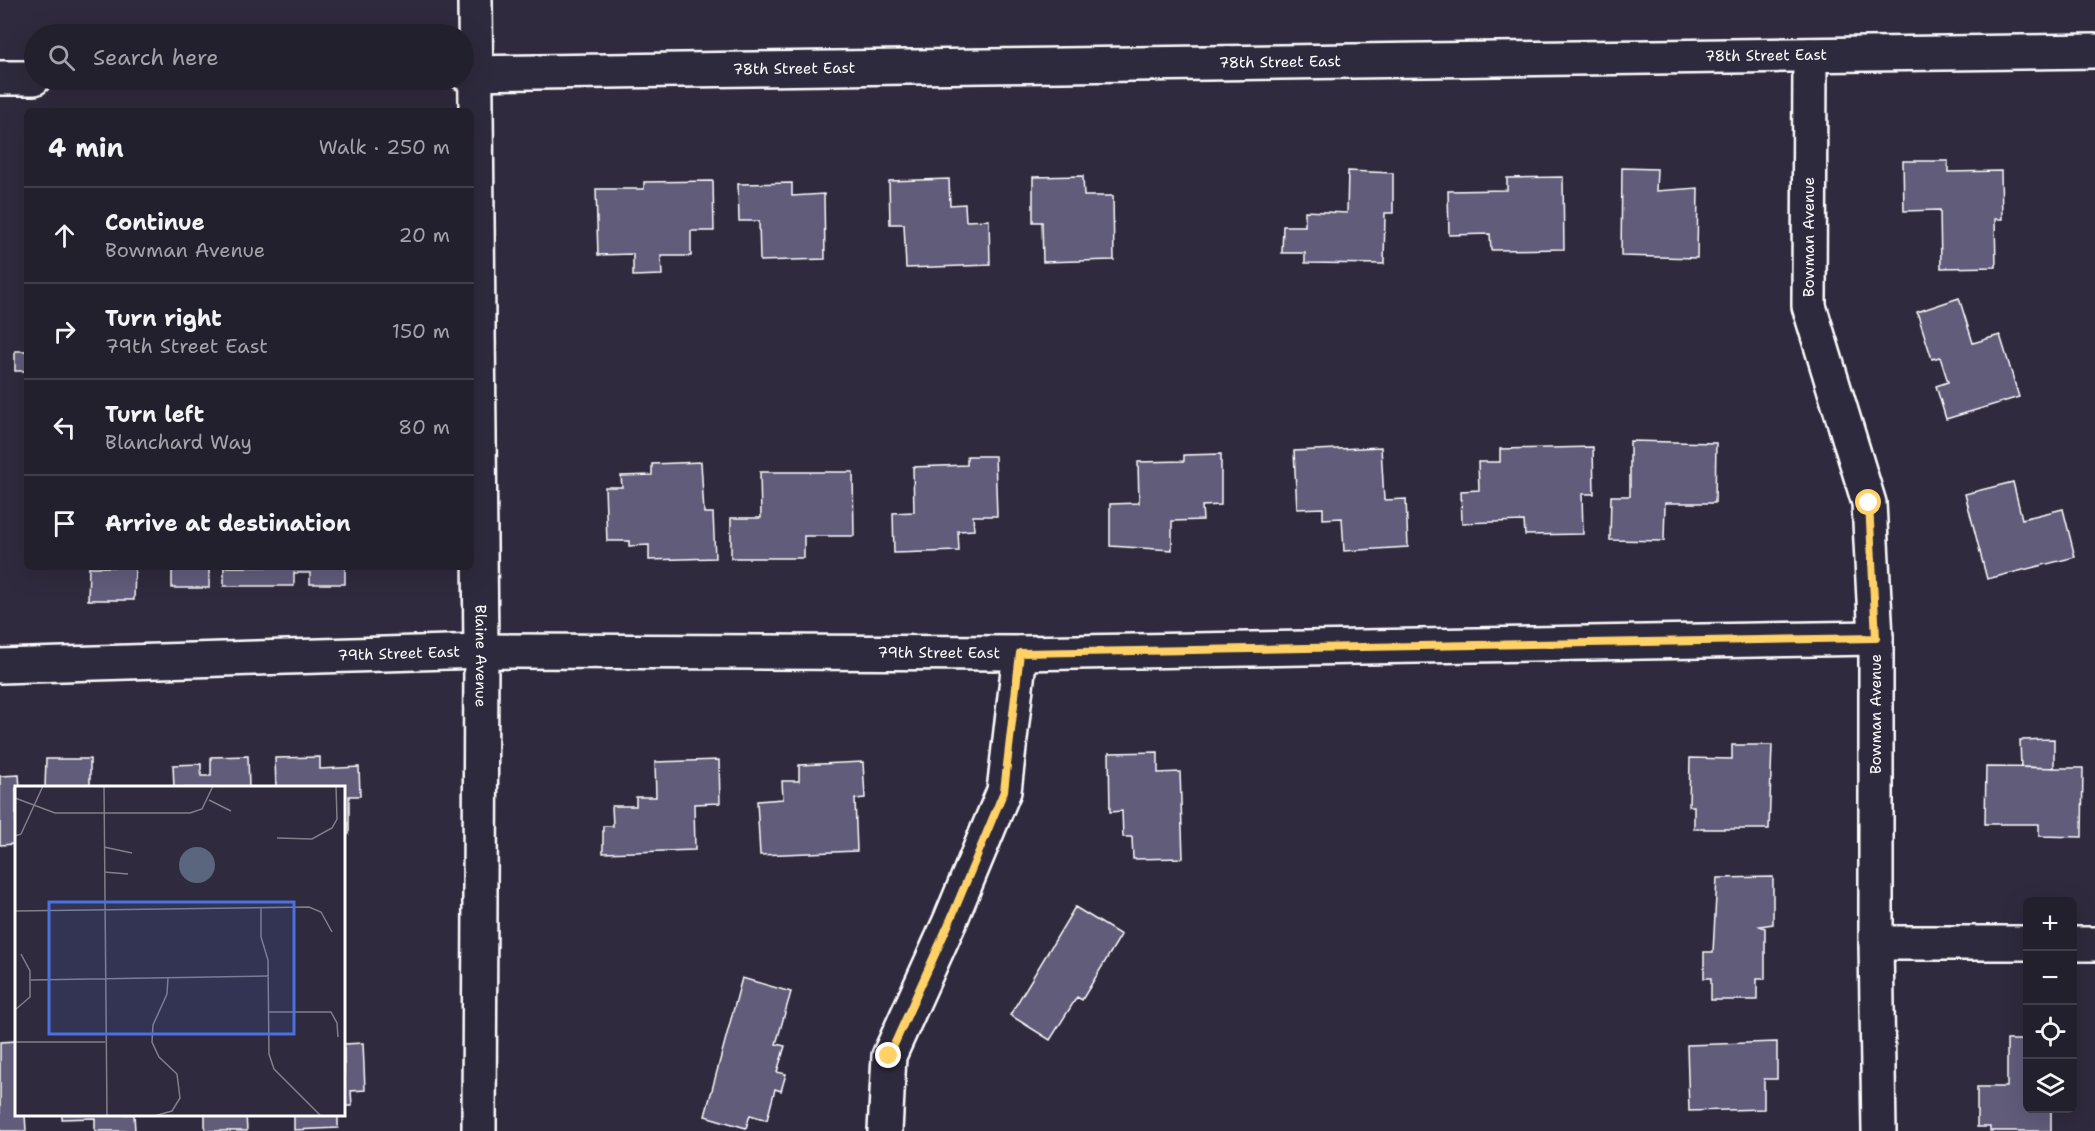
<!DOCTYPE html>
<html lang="en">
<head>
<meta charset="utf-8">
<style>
  :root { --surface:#23202e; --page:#2b2836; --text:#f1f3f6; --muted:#a3a3aa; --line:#403e4a }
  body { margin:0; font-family:"Shantell Sans",sans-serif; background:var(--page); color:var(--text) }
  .controls { position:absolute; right:18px; bottom:18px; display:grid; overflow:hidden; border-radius:9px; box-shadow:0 6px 24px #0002 }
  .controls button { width:54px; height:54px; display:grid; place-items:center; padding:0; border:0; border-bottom:2px solid var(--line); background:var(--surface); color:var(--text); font:30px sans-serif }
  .stop { position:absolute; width:18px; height:18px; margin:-14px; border:4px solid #ffd166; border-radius:50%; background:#fff }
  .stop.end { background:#ffd166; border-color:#fff; box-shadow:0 2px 6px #0008 }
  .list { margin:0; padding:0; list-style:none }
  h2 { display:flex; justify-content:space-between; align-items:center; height:78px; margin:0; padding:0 24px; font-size:26px }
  h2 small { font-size:20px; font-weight:400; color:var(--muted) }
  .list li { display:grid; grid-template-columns:39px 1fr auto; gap:18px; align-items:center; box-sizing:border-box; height:96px; padding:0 24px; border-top:2px solid var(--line) }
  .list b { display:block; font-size:22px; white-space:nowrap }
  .list p { margin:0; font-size:20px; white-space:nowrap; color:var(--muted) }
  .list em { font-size:20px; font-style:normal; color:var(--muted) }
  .icon { flex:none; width:33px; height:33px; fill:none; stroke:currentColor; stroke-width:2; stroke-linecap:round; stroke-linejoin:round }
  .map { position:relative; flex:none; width:2095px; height:1131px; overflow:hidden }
  .search { position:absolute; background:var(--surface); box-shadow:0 6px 24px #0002; left:24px; top:24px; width:450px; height:66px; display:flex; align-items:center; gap:15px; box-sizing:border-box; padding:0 21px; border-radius:33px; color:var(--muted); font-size:22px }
  .panel { position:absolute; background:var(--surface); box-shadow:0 6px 24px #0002; left:24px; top:108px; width:450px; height:462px; border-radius:9px }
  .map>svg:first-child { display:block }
</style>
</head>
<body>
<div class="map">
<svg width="2095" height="1131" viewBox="0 0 2095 1131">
  <rect width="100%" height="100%" fill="#2f2a3d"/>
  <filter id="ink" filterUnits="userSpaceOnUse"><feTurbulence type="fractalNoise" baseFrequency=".0167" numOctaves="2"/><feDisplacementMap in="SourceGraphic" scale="12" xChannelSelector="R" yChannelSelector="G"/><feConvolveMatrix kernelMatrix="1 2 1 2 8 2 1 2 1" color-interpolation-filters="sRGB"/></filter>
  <g filter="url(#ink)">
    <path fill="#615c7a" stroke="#fff" stroke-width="1.5" d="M1903 161H1948V172L2001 171 2002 219H1995L1996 267 1941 268 1940 210 1904 211Z
      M1622 168 1657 169 1656 191 1698 188 1697 258 1621 256Z
      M1348 171 1393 173V213H1385L1384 264 1305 263V253H1282L1283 226H1305V211L1347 213Z
      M1083 176 1084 196H1113L1114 260 1043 262 1042 222H1033V177Z
      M1563 177 1564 249 1491 250 1490 234 1449 235 1448 191 1507 190V178Z
      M949 179 950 205 965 204 966 221 989 220 990 265 906 268 904 224H890L889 181Z
      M713 181 714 231H691V256H661L662 275 633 276V254L598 255 596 189H644V182Z
      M792 183V196L824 194 825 259 760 261 759 221H739L738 184Z
      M1959 298 1973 343 2000 335 2019 397 1946 419 1936 386 1948 382 1940 357 1932 359 1917 312Z
      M15 351H27V371H15Z
      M1630 441 1716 443 1715 503H1665L1664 541 1610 540 1611 496H1630Z
      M1381 447 1384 500 1406 499 1408 547 1344 551 1342 518 1323 519V508L1297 509 1294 451Z
      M1593 447 1594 494H1582L1583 534 1525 535 1524 521 1462 523 1461 491 1479 490 1478 462H1500V449Z
      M1221 454V505L1202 506 1203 520 1172 521V550L1110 546V504L1139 503 1138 462 1184 461V455Z
      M967 456H995L997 516H973L974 530 958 531 959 551 894 553 893 513 914 512 913 467 967 465Z
      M701 462 704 513H713L715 558 649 560V545L629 546V541H607L605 487H622L621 476 652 475V464Z
      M760 472H853L854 536H804V558H731V518H761Z
      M2013 482 2022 519 2063 509 2075 557 1987 579 1965 494Z
      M89 567H135L134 600H88Z
      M172 567H209V588H172Z
      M224 567H345V584H310V573H294V586H224Z
      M2054 739V768L2021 767 2020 740Z
      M1732 745H1772L1769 829H1694V806H1689L1690 758 1732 759Z
      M1158 752V773L1180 772 1183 858 1133 859 1132 837H1123L1122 811 1110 812 1109 753Z
      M248 756 249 788H174L173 765 201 764V776H211V757Z
      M320 757V769L359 767 360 796H349V834L344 835V788H276L275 758Z
      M46 759H90V788H45Z
      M719 760 720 803 694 804 695 850 603 853V826H613L612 806H636V797H656L655 762Z
      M863 762 865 798 855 799 857 851 760 855 757 801 783 799 782 781H799V765Z
      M1986 767 2083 768 2082 837 2039 836V824H1985Z
      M19 775 20 788H16V844L0 845V776Z
      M1773 877V924L1760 926 1765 928V979H1757V1000H1711V978H1704V952H1713L1717 878Z
      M1075 907 1121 935 1082 1000 1077 997 1050 1040 1010 1015Z
      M742 978 791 992 776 1044 785 1046 777 1072 786 1074 781 1091 775 1089 767 1120 750 1115 746 1128 705 1116Z
      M2007 1040H2028V1108H2051V1131H1990V1127H1977V1087H2007Z
      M16 1041V1114H25L26 1131H0V1042Z
      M1777 1042V1079H1764V1109L1689 1111 1687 1045Z
      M363 1043 365 1090 351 1091 352 1106H344V1044Z
      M62 1114H134L135 1131H95V1118L62 1119Z
      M205 1114H246L247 1131H205Z
      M294 1114H338V1128L294 1130Z"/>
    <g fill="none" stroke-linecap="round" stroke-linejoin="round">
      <defs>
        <g id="minor">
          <path d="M1810 55 1809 306 1869 503 1876 638V943L1879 1131"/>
          <path id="s1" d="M464 73 2095 51"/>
          <path d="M0 78H34"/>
          <path id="s2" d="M0 666 481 651 1020 653 1876 638"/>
          <path d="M1876 943H2028"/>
          <path d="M2072 944H2095"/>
          <path d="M885 1131 889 1056 950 921 1004 791 1020 653"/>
        </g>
        <g id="tertiary">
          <path id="s3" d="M475 0 481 651 479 1131"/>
        </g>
      </defs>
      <use href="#minor" stroke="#fff" stroke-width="38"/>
      <use href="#tertiary" stroke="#fff" stroke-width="38"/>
      <use href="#minor" stroke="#2f2a3d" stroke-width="33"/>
      <use href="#tertiary" stroke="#2f2a3d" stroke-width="33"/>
    </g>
  </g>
  <g fill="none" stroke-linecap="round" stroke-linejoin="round" filter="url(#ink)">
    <path stroke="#ffd166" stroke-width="8" d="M889 1056 950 921 1004 791 1020 653 1876 638 1869 503"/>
  </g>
  <g text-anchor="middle" stroke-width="6" stroke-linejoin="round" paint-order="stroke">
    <g font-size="15" fill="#fff" stroke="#2f2a3d">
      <text dy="5" stroke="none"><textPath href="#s1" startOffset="1302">78th Street East</textPath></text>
      <text dy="5" stroke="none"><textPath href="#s1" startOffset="816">78th Street East</textPath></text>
      <text dy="5" stroke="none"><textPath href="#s1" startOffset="330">78th Street East</textPath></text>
      <text transform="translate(1809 237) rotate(-90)" y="5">Bowman Avenue</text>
      <text dy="5" stroke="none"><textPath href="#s2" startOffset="939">79th Street East</textPath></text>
      <text dy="5" stroke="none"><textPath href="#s2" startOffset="399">79th Street East</textPath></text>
      <text dy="5" stroke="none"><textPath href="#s3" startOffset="656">Blaine Avenue</textPath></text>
      <text transform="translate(1876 714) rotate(-90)" y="5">Bowman Avenue</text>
    </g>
  </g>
  <g transform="translate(15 786)">
    <rect width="330" height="330" fill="#2f2a3d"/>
    <path d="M164 79a18 18 0 1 1 36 0a18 18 0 1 1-36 0Z" fill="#5a667e"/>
    <path fill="none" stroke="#827f8b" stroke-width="1.5" d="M89 0 92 330M0 12 40 27H175L187 23 198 0M194 14 216 25M0 50 6 48 28 0M262 52 297 53 317 42 322 33 321 0M89 61 117 67M89 86 113 88M246 122V151L253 174 254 268 259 283 306 330M0 125 294 121 306 126 317 146M16 194 254 190M0 224 15 211V185L6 168M254 226H316L322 237 323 251M0 256H90M139 330 157 325 165 312 162 288 144 271 137 256 138 239 152 208 153 192"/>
    <path fill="#4a71e0" fill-opacity="0.15" stroke="#4a71e0" stroke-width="3" d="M34 116H279V248H34Z"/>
    <rect width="330" height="330" fill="none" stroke="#fff" stroke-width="3"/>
  </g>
</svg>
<div class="controls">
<button>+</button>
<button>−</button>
<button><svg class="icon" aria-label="locate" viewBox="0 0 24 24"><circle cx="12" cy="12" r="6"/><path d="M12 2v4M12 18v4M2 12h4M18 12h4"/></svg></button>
<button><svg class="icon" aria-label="layers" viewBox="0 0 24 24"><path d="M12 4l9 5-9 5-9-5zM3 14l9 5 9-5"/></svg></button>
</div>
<div class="stop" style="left:1869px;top:503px"></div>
<div class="stop end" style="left:889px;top:1056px"></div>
<div class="search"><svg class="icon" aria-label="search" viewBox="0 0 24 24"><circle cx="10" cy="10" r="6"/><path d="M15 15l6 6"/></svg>Search here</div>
<section class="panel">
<h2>4 min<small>Walk · 250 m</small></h2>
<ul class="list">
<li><svg class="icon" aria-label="ahead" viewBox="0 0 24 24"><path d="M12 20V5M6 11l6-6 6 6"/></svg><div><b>Continue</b><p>Bowman Avenue</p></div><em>20 m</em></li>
<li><svg class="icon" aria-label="right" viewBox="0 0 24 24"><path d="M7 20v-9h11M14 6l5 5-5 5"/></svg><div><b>Turn right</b><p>79th Street East</p></div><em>150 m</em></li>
<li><svg class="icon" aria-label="left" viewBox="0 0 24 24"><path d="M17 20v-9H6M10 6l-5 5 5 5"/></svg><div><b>Turn left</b><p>Blanchard Way</p></div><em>80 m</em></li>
<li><svg class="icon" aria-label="arrive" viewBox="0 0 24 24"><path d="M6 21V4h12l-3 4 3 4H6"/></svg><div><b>Arrive at destination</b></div></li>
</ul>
</section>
</div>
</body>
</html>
